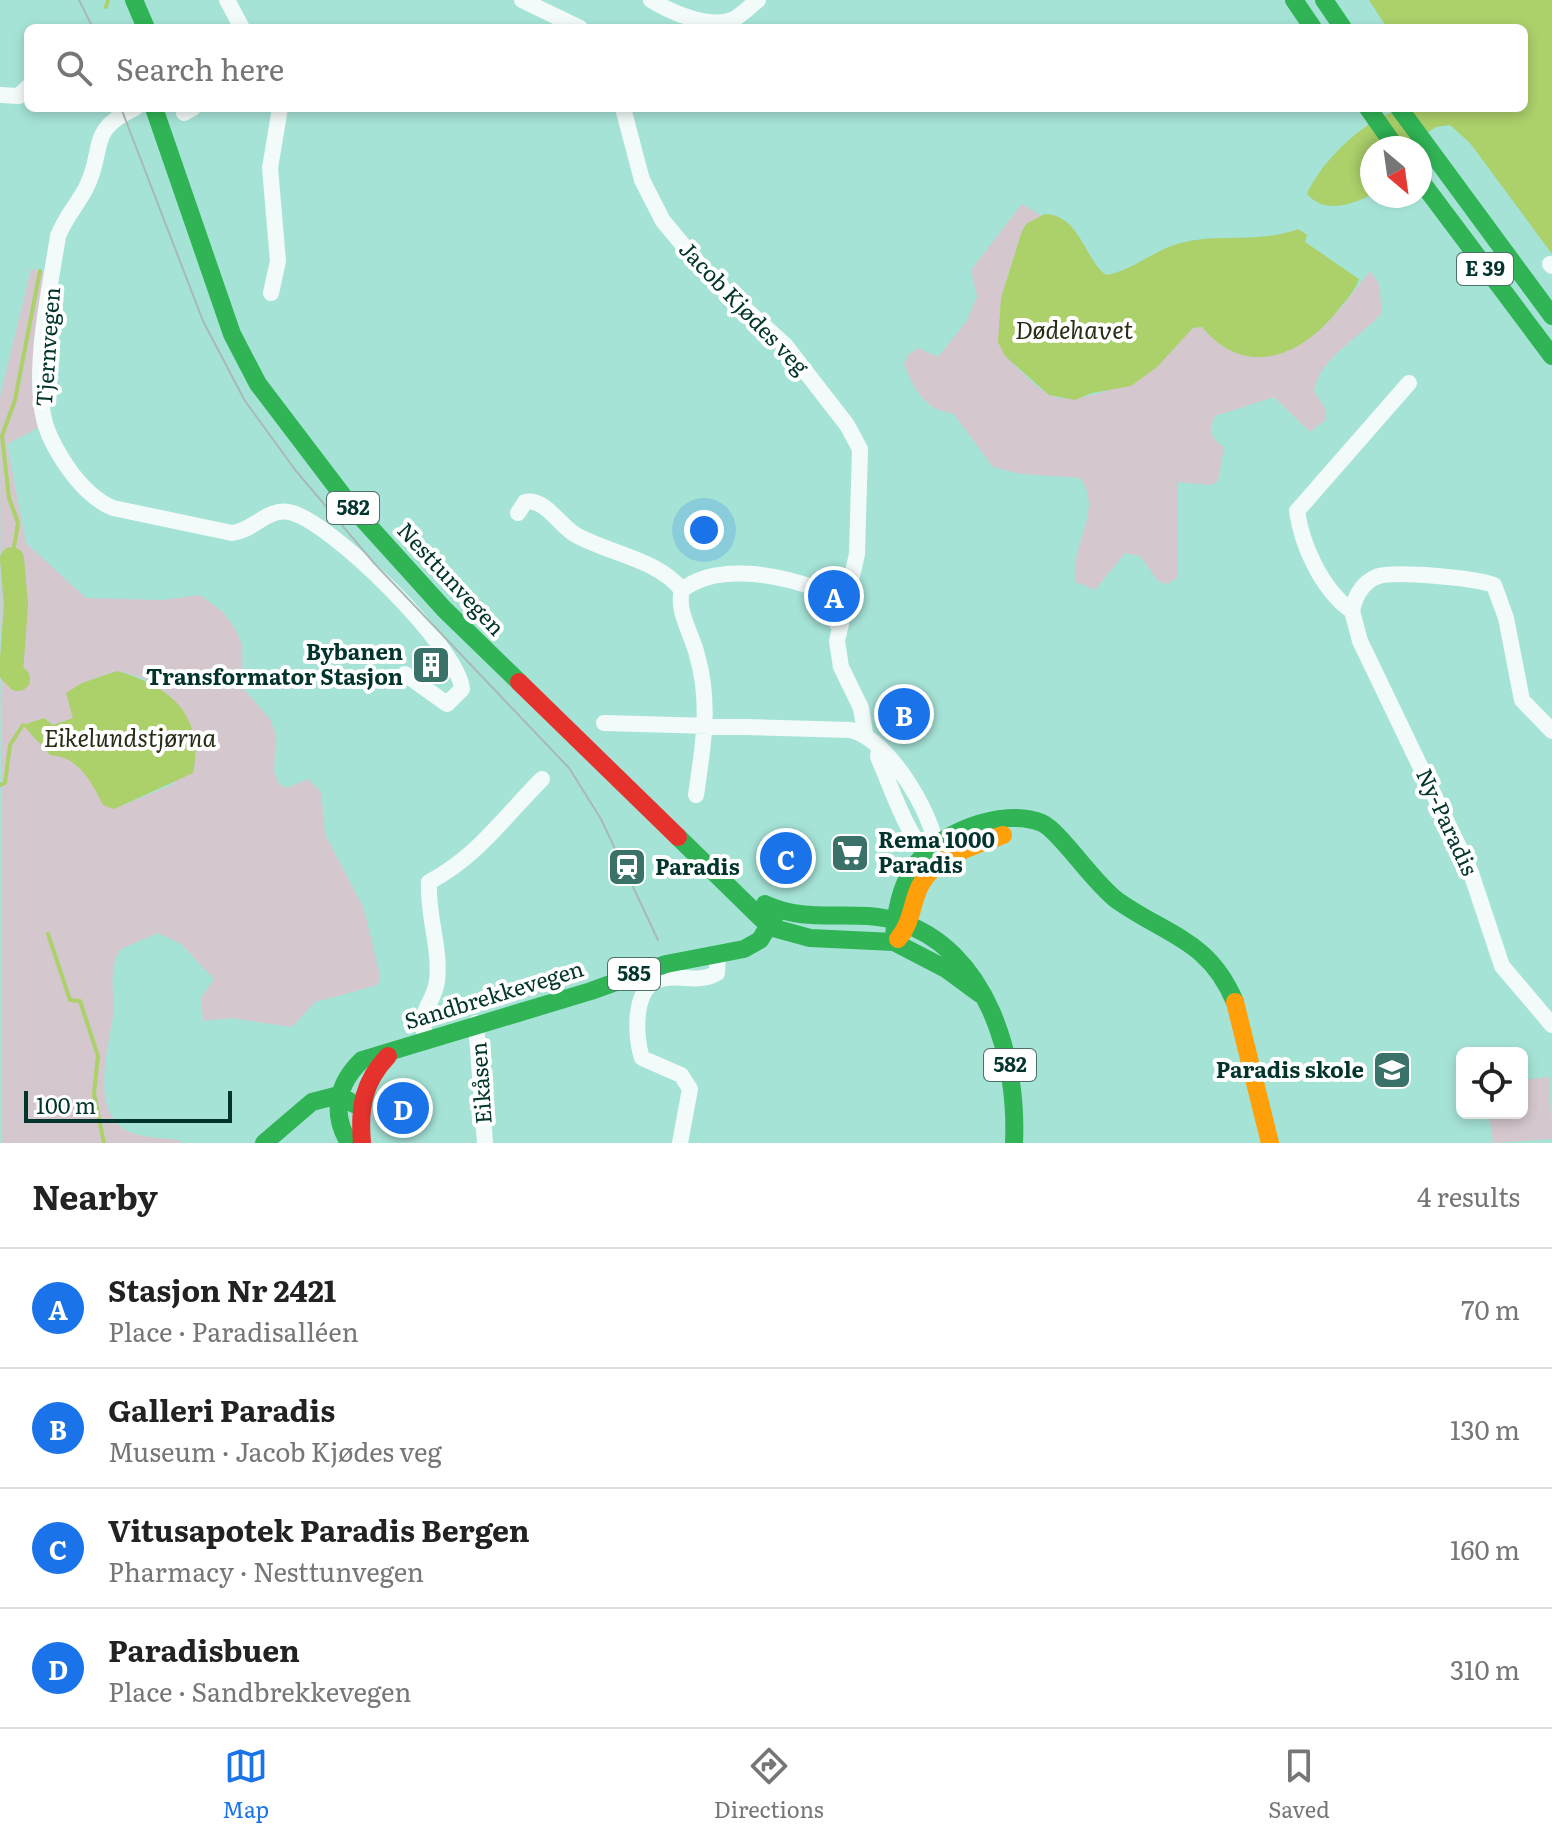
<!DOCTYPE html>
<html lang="en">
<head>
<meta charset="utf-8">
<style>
  :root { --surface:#fff; --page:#f2f2f2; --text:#222; --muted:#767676; --line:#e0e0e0; --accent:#1a73e8 }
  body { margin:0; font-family:Literata,serif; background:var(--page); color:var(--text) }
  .controls { position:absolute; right:24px; bottom:24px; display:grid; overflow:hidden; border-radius:12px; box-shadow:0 4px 12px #0003 }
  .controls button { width:72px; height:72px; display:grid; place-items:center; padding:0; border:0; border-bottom:2px solid var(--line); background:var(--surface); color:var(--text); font:40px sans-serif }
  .compass { position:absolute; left:1360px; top:136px; width:72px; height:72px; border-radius:50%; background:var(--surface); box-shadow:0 4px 12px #0003; rotate:151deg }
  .scale { position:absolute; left:24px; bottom:20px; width:208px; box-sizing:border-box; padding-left:8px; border:4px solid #00342c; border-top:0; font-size:22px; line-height:28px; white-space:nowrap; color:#00342c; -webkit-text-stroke:6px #fff; paint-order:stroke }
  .you { position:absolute; left:704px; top:530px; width:28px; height:28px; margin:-20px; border:6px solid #fff; border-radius:50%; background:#1a73e8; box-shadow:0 0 0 12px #1a73e833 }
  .badge { display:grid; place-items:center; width:52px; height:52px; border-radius:50%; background:var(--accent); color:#fff; font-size:26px; font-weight:700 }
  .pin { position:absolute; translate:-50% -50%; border:4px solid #fff; box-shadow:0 2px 8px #0006 }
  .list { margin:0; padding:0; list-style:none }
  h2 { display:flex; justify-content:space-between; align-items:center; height:104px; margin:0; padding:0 32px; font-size:34px }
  h2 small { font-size:26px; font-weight:400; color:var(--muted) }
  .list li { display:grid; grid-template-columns:52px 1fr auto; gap:24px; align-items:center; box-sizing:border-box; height:120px; padding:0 32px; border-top:2px solid var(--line) }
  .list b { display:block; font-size:30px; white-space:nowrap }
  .list p { margin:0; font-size:26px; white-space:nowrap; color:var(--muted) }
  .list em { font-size:26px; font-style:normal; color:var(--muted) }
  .icon { flex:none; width:44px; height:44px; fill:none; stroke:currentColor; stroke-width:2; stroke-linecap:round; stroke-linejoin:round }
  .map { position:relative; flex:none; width:1552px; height:1143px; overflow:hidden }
  .search { position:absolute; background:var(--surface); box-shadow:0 4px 12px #0003; left:24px; right:24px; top:24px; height:88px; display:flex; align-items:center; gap:20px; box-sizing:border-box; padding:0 28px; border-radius:12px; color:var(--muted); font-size:30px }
  .sheet { height:584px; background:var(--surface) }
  nav { display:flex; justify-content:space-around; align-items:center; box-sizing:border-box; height:112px; border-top:2px solid var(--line); background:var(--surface); font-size:22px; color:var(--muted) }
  nav a { display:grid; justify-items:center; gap:4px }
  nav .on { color:var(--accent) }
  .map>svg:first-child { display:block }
</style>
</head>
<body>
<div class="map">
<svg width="1552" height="1143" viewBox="0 0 1552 1143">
  <rect width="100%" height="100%" fill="#a6e3d7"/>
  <path fill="#d5c7ce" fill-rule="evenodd" d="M1022 204 1042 216 1026 224 1022 231 1001 298 1005 356C1018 368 1032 384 1048 394 1073 409 1131 384 1154 368 1169 358 1177 339 1193 328L1202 327C1212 340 1227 349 1243 353 1303 367 1337 312 1370 271L1379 284 1382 313C1360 338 1320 357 1314 391L1326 410 1325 420 1310 432 1274 397 1215 416C1207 433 1211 436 1224 448L1218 481 1211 485 1178 482 1177 578 1168 584 1158 581 1140 556 1125 553 1095 590 1076 582C1068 547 1105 511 1080 478L1021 474 993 467 953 413C924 411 915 389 904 365L908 355 918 348 938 357 966 322 977 297 971 270Z
    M31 269 48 273 38 428 7 444 26 543 86 598 163 600 200 595 223 612 236 630 242 645 243 688 270 719 276 735 274 771 279 784 287 788 308 779 321 792 325 834 364 909 380 976 378 985 315 1002 292 1027 231 1018 203 1021 201 998 214 979 181 944 158 933 121 949C107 968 115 994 113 1016 108 1051 87 1119 135 1134 149 1138 165 1138 179 1140V1143H2L0 397ZM117 671 143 678 171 697 174 784 114 809 87 774 24 725 44 718 53 725 74 718 82 683Z
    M1549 1077 1552 1139 1493 1143 1489 1113H1522V1080Z"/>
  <path fill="#acd06a" d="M1369 0H1552V254L1470 143 1450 125 1436 127 1404 148H1372L1371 195C1351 205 1324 214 1307 194 1322 160 1369 114 1407 108 1444 102 1487 108 1524 108V28H1387Z
    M1045 214C1080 215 1084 259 1106 275 1132 271 1155 249 1181 243 1219 233 1258 244 1298 229L1307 235 1305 242 1359 279C1355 291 1346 300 1338 310 1302 356 1246 380 1202 327L1193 328 1157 367 1131 386 1092 393 1075 400 1049 395 1005 356 998 342 1001 298 1022 231 1026 224Z
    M117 671C170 686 205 715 193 773L114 809 103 805C91 782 80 757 50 755L23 725 44 718 53 725 73 718 66 693 82 683Z"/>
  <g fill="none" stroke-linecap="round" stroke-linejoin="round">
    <path stroke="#acd06a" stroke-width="4" d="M106 7 108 0
      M12 559 18 523 9 498 2 436 15 400 40 271
      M0 785 5 783 10 745 23 725
      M48 934 70 1000 80 1001 98 1056 94 1094 104 1143"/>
    <path stroke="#acd06a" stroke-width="24" d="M12 559 16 605 11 672 18 679"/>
    <path stroke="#f2fbf9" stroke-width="16" d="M227 0 242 28
      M522 0 580 28
      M651 0C670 12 709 29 732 20 741 16 750 6 758 0
      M0 95 19 96 28 87
      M135 108C86 131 106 148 86 188 77 205 65 218 58 236 50 289 32 367 44 419 48 437 58 453 68 468 80 485 94 500 113 508L232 533C253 531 267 508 289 512 330 520 459 648 462 689L447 704 405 674
      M623 108 642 180 663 221 709 276 785 345 847 425 860 449 857 554 837 641 841 667 861 708 865 733
      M184 113 193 108
      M1550 264 1552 266
      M271 293 278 261 270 168 280 108
      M518 513 525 502C544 497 560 526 576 535 610 554 658 559 682 590
      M1352 611C1322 590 1302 546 1297 511L1409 383
      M604 723 851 730C891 740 940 824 938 863 910 848 892 788 878 757L879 747
      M1552 731 1522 700 1506 618 1494 585C1474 578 1394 570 1376 577 1362 583 1355 597 1352 611L1360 641 1470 870 1502 966 1552 1025
      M696 795C703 747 711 703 697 655 692 634 676 611 682 590 717 562 780 575 818 589L838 625
      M476 1023 485 1143
      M426 1040C417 1006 433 1008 437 981 441 949 427 915 429 882 477 857 505 816 542 779
      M680 1143 690 1089 681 1075 642 1058C635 1037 632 986 661 979 680 974 699 984 717 973L718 954"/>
    <path stroke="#30b455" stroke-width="18" d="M134 0 146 28
      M1294 0 1313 28
      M1324 0 1343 28
      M154 108 232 334 258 384 350 505 444 609 519 682
      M1368 108 1396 148
      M1399 108 1552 316
      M1420 180 1552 356
      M678 837 770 927 810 938 894 942 946 969 980 994
      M765 904C809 925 853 908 897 921 988 949 1018 1059 1014 1143
      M894 940C895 916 899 891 912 870 934 834 1002 806 1042 823 1060 831 1094 884 1118 901 1168 936 1209 940 1235 1002
      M264 1143 312 1102 339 1095 354 1104
      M349 1143C331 1113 337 1084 362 1060L591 991 666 964 744 949 760 940 777 912"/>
    <path stroke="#ff9f0a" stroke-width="18" d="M898 939C910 925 911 910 917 893 930 857 971 847 1003 835
      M1235 1002 1270 1143"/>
    <path stroke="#e5322d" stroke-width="18" d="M519 682 678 837
      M362 1143C359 1108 363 1082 388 1056"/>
    <path stroke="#a9b9b7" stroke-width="2" d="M79 0 93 28
      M121 108 203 321 245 401 296 471 374 563 569 768 601 819 658 940"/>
  </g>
  <defs>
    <symbol id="building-square" viewBox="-11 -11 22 22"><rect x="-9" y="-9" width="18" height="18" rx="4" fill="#3a7168" stroke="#fff"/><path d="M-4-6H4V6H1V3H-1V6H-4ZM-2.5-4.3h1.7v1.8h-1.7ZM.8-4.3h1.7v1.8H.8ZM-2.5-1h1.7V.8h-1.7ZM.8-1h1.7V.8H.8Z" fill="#fff"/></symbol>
    <symbol id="supermarket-square" viewBox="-11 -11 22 22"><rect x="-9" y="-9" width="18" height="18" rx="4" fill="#3a7168" stroke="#fff"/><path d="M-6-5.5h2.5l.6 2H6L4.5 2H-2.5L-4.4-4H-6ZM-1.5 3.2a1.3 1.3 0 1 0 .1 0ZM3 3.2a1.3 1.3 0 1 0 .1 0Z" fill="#fff"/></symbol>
    <symbol id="station-square" viewBox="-11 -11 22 22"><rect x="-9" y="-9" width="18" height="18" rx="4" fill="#3a7168" stroke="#fff"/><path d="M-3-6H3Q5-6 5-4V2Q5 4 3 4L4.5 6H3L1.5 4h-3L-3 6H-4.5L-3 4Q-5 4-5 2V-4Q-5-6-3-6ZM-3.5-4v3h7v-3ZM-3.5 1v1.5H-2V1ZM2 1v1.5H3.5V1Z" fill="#fff"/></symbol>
    <symbol id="school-square" viewBox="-11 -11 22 22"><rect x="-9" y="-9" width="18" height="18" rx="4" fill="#3a7168" stroke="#fff"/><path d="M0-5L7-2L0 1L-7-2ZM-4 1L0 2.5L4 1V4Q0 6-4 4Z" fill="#fff"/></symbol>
  </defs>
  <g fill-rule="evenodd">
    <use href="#building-square" x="409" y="643" width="44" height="44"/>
    <use href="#supermarket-square" x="828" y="831" width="44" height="44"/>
    <use href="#station-square" x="605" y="845" width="44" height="44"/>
    <use href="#school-square" x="1370" y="1048" width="44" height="44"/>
  </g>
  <g text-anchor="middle" stroke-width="8" stroke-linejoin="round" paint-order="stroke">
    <g fill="#fff" stroke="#4c716b" stroke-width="2">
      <rect x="1457" y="253" width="56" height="32" rx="6"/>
      <rect x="327" y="492" width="52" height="32" rx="6"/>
      <rect x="608" y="958" width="52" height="32" rx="6"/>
      <rect x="984" y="1049" width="52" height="32" rx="6"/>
    </g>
    <g font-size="20" font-weight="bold" fill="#00342c">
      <text x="1485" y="276">E 39</text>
      <text x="353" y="515">582</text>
      <text x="634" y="981">585</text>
      <text x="1010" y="1072">582</text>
    </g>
    <g font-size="22" fill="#00342c" stroke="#fff">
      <text transform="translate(744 308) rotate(46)" y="8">Jacob Kjødes veg</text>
      <text transform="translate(48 347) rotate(-86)" y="8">Tjernvegen</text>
      <text transform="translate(451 579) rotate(47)" y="8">Nesttunvegen</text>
      <text transform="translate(1447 822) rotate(65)" y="8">Ny-Paradis</text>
      <text transform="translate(494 995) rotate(-17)" y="8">Sandbrekkevegen</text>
      <text transform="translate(481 1083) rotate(-94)" y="8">Eikåsen</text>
    </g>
    <g font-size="22" font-weight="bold" fill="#00342c" stroke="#fff" text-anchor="end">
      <text x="403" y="660">Bybanen<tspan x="403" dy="25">Transformator Stasjon</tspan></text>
      <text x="878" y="848" text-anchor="start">Rema 1000<tspan x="878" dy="25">Paradis</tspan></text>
      <text x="655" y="875" text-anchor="start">Paradis</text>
      <text x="1364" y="1078">Paradis skole</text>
    </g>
    <g font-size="24" font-style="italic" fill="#272c15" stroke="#fff">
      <text x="1074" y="339">Dødehavet</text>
      <text x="130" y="747">Eikelundstjørna</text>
    </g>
  </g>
</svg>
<div class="controls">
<button><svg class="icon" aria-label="locate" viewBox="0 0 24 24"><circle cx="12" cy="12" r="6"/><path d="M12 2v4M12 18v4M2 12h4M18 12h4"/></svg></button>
</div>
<svg class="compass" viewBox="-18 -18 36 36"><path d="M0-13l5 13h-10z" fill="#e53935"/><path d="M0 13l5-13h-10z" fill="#767676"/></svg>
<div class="scale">100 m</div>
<div class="you"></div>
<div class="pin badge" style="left:834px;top:596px">A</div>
<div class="pin badge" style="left:904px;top:714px">B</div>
<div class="pin badge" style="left:786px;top:858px">C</div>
<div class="pin badge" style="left:403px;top:1108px">D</div>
<div class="search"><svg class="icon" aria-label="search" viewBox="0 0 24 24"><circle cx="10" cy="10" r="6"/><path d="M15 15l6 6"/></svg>Search here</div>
</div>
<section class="sheet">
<h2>Nearby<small>4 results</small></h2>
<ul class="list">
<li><span class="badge">A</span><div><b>Stasjon Nr 2421</b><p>Place · Paradisalléen</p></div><em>70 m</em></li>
<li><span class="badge">B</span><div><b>Galleri Paradis</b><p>Museum · Jacob Kjødes veg</p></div><em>130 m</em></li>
<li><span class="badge">C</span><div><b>Vitusapotek Paradis Bergen</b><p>Pharmacy · Nesttunvegen</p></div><em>160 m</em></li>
<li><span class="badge">D</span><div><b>Paradisbuen</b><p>Place · Sandbrekkevegen</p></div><em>310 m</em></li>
</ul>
</section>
<nav>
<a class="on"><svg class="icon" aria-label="map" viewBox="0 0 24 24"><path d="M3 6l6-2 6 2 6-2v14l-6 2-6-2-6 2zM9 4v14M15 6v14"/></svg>Map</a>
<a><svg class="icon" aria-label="directions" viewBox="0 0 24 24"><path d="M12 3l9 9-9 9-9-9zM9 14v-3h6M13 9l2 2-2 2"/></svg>Directions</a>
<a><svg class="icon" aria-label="saved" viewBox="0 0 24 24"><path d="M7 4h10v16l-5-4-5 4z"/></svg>Saved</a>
</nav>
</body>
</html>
